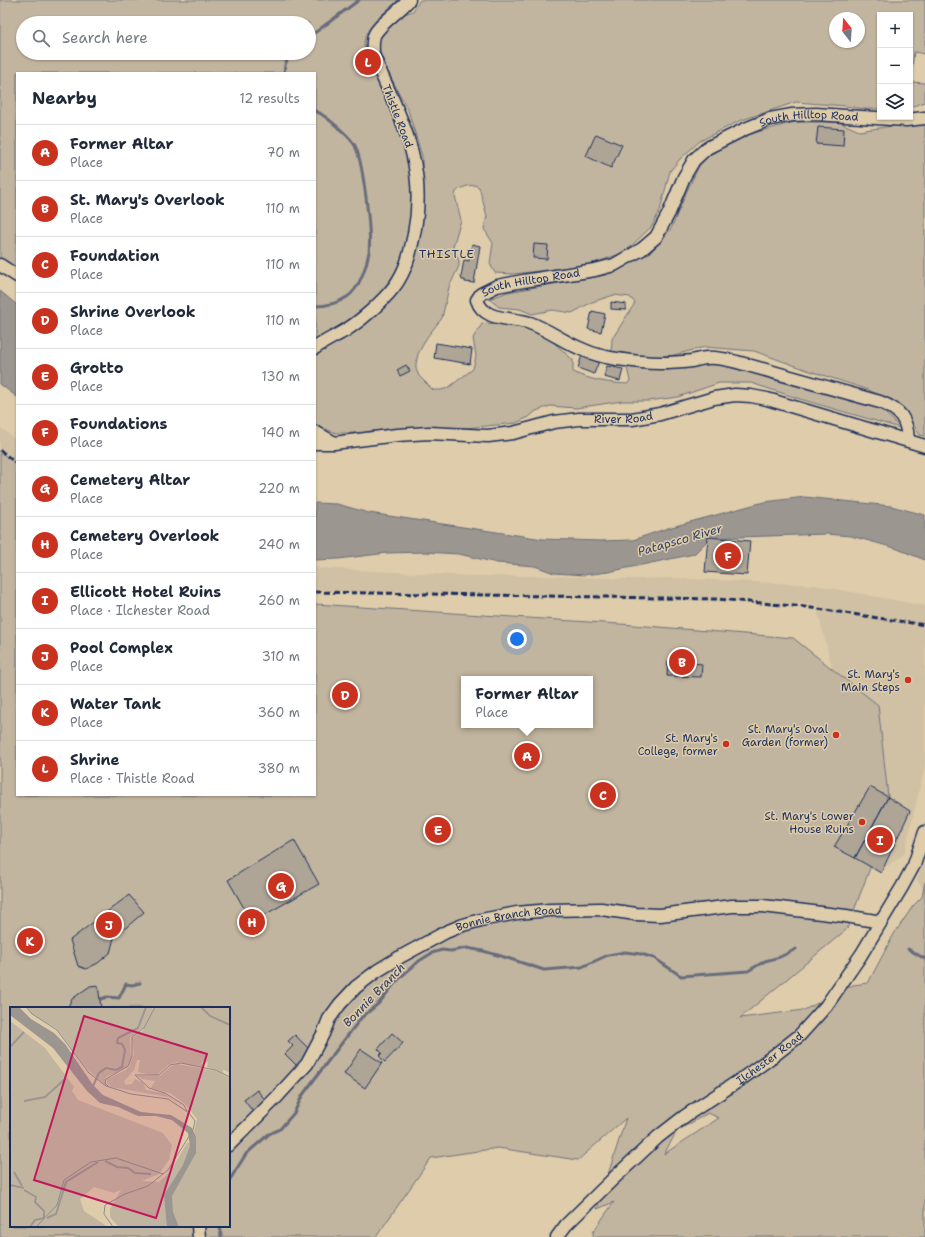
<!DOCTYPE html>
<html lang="en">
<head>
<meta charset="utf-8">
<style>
  :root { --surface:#fff; --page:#f6f6f7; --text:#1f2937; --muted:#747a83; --line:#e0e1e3; --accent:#c8321e }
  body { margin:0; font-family:"Shantell Sans",sans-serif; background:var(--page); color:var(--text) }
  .controls { position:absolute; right:12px; top:12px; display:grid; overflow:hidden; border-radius:0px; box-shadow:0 1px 3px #0004 }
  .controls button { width:36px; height:36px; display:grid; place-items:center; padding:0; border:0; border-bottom:1px solid var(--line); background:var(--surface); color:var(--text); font:20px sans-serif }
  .compass { position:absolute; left:829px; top:12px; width:36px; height:36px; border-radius:50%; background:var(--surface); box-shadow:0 1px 3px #0004; rotate:343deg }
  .you { position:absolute; left:517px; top:639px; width:14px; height:14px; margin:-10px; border:3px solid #fff; border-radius:50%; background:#1a73e8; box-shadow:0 0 0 6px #1a73e833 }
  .badge { display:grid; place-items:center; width:26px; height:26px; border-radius:50%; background:var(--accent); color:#fff; font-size:13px; font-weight:700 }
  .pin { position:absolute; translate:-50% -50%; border:2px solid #fff; box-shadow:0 1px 4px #0006 }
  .popup { position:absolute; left:461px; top:676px; width:132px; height:52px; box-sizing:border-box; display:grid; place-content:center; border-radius:0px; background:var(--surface); filter:drop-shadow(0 1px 3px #0005); font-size:13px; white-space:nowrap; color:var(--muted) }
  .popup b { font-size:15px; color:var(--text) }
  .popup::after { content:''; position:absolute; left:50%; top:100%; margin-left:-8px; border:8px solid transparent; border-top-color:var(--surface) }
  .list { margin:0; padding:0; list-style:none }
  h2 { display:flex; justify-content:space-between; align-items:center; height:52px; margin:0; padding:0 16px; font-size:17px }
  h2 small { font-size:13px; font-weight:400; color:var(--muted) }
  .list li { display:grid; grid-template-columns:26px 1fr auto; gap:12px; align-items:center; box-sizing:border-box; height:56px; padding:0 16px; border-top:1px solid var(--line) }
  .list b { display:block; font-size:15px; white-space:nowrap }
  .list p { margin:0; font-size:13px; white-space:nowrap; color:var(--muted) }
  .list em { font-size:13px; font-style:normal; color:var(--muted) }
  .icon { flex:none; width:22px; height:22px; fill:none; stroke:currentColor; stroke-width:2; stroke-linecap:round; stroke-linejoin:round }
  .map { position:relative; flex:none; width:925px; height:1237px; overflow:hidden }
  .search { position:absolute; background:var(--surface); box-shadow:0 1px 3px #0004; left:16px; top:16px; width:300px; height:44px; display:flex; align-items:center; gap:10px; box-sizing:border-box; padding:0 14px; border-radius:22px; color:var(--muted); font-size:15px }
  .panel { position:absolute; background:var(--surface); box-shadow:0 1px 3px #0004; left:16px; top:72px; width:300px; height:724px; border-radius:0px }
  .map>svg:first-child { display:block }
</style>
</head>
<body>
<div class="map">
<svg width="925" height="1237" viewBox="0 0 925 1237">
  <rect width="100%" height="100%" fill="#deccaa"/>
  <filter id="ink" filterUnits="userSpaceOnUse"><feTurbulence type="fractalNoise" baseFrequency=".025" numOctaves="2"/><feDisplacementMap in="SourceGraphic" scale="8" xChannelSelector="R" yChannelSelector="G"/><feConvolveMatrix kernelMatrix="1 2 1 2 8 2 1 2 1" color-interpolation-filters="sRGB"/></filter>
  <g filter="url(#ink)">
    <path fill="#d0c0a4" d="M0 427 17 441V464L0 452Z
      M315 568 472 576H544L632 579 674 578 814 585 925 606V766L904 854 883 869 816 604 344 592 315 589Z
      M925 860V893L917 879Z"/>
    <path fill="#c2b59f" stroke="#6e727e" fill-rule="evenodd" d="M0 0H398C386 12 364 26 364 44 363 56 372 68 377 78 383 91 389 103 395 116 404 136 413 178 413 199 412 225 405 259 390 280 371 307 343 324 315 341V73H17V270L0 259ZM23 23H309V53H23Z
      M420 0H925V54L914 52 912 68H910V15H880V109H864L846 106 796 102 739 121 700 141 681 158 670 171 660 210 652 226 625 252 589 265 513 274 495 273 490 264 493 243 484 229 487 216 479 187 474 185 467 186 459 189 456 192 455 196 461 220 453 246 459 261V266L449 287 442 318 427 337 418 354 416 364V369L419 376 433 390H441L448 388 473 369 476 356 473 338 482 324 487 323 527 328 535 331 551 340 573 360V372C590 380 608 383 627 384L630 381 627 368 631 367 667 370 717 362 879 408 892 419 900 428 800 399 751 383H719L678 397 648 401H622L576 408 550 406 536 411 529 417 516 423 466 428 420 427 359 433H336L315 425V351L406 280 418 246 423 217 422 156 408 110 387 70 379 50 380 34 405 14 413 11ZM835 18H859V42H835Z
      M910 82 925 83V102L910 107Z
      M925 121V436L920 435 905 412 889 399 866 389 810 371 754 351 705 347 662 358 611 356 612 339 635 303 630 297 614 295 592 302 572 313 553 310 532 314 520 309 499 307 489 299 508 292 605 275 651 252 671 229 686 193 699 166 711 154 746 135 795 122H839L859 131Z
      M0 452 17 464V795H315V604L634 625 793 638 878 705 890 815 847 929 740 1018 804 1010 853 985 868 983 894 934 913 906 922 897 925 882V1237H593V1232L614 1202 597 1209 626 1118 578 1160 498 1148 431 1158 376 1237H0ZM464 679H590V725H464ZM11 1008H229V1226H11ZM708 1113 719 1118 664 1154 677 1131Z"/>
    <path fill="#9c9690" stroke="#686d7c" d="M0 291 17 305V397L0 384Z
      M805 497 891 506 925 515V560L895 548 851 536 826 534 710 538 694 554 608 572 584 575 554 573 535 566 497 563 459 554 425 552 387 553 338 559 315 560V503L337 504 369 513 543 539 599 541 633 540 668 528 764 502Z"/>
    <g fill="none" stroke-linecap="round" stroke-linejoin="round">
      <path stroke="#686d7c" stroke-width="3" d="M309 37 359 0
        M284 73 285 65 290 53
        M315 111C323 113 349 136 354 144 361 155 364 184 366 197 368 215 371 234 369 252 367 265 359 290 347 297 338 303 325 306 315 306
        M908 949 925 959
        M97 1000 107 997 119 998 126 984 132 985 140 983
        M229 1181 246 1154 269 1134 280 1129 294 1113 302 1096 319 1073 361 1018 379 1003 395 983 404 974 419 961 432 953 442 950 451 951 467 948 483 951 501 956 544 970 582 967 608 955 625 952 641 954 654 958 681 976 748 971 765 961 780 957 796 949
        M220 1226 221 1237"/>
    </g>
    <path fill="#aea597" stroke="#1b2f5e" d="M818 127 844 129 843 146 816 144Z
      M596 134 622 145 611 168 586 156Z
      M472 244 480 246 474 283 465 282V280H462L461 277 464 260 469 261Z
      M534 244 548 245 547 259 533 258Z
      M611 302 626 304V310L611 309Z
      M592 311 605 314 601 332 588 329Z
      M436 343 472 349 470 364 434 358Z
      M582 355 599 361 594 374 578 368Z
      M406 365 410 371 400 376 397 370Z
      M607 366 623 369 620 381 604 377Z
      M708 537 750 541 747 575 705 572Z
      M668 661 702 664 701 677 667 676Z
      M870 787 888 797 855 858 834 847Z
      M592 793H614L612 798H592Z
      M888 797 910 811 881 873 855 858Z
      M294 840 319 884 252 922 228 880Z
      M129 895 144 912 114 938 110 953 98 963 86 969 78 966 70 940Z
      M21 940a9 9 0 1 1 18 0a9 9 0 1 1-18 0Z
      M98 985 101 1008H67L72 999 90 986Z
      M392 1033 403 1043 385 1062 379 1056 382 1053 378 1049Z
      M295 1035 311 1051 297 1066 285 1054 293 1046 288 1041Z
      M361 1049 382 1063 365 1088 344 1074Z
      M257 1090 267 1102 254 1113 244 1100Z"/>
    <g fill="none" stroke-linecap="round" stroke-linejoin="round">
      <defs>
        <g id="minor">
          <path d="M0 265 17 276"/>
          <path d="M315 348C325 341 336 336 346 330 362 320 382 302 394 287 406 271 410 254 414 234 428 163 400 118 373 55 373 49 372 42 374 36 378 25 401 10 409 0"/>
          <path d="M315 432 333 442"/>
          <path id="s1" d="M908 440C907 418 900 410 880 402L737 362C728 360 717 357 707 358 702 358 697 360 692 361 675 363 658 364 641 362 622 360 602 358 584 350 565 343 549 330 530 323 512 317 484 322 477 300L481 294 497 286 523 281 595 270 614 265 642 249 656 237 669 213 684 177 694 160 707 148 745 129 770 119 792 115 816 114 906 120 925 118"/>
          <path id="s2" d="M315 443H334L397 435 429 433 488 436 513 433 554 422 579 419H632L660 414 714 398 735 395 751 396 767 399 925 446"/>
          <path id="s3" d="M229 1145 276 1098 307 1064 323 1034 329 1019 340 1004 356 987 377 971 400 957 446 932 463 925 481 920 517 913 550 910 601 909 636 914 660 915 732 906H763L846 916 881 922"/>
          <path d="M198 1226 199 1237"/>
          <path id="s4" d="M557 1237 566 1225 614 1178 658 1137 685 1116 740 1080 772 1057 799 1036 826 1006 861 955 902 887 914 865 925 832"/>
        </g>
      </defs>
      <use href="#minor" stroke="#1b2f5e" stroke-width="15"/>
      <use href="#minor" stroke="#deccaa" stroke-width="12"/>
      <path stroke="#1b2f5e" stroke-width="3" stroke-dasharray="6 3" stroke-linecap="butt" d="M0 450 17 464
        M315 592 717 599 805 607 925 625"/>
    </g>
  </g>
  <g fill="#c8321e" stroke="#deccaa" stroke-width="1.5">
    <circle cx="908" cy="680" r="4"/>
    <circle cx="836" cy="735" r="4"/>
    <circle cx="726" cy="744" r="4"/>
    <circle cx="862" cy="822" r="4"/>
  </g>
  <g text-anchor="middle" stroke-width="3" stroke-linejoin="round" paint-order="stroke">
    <g font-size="11" fill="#1b2f5e" stroke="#deccaa">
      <text transform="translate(398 116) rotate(69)" y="4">Thistle Road</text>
      <text dy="4" stroke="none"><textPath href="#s1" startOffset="883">South Hilltop Road</textPath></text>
      <text dy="4" stroke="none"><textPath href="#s1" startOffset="535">South Hilltop Road</textPath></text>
      <text dy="4" stroke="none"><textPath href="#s2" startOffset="311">River Road</textPath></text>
      <text dy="4" stroke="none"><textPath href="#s3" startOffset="375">Bonnie Branch Road</textPath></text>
      <text dy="4" stroke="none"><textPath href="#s4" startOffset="279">Ilchester Road</textPath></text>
    </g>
    <g font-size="11" fill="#1b2f5e" stroke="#deccaa" text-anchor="end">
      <text x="900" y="678">St. Mary's<tspan x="900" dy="13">Main Steps</tspan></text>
      <text x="828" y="733">St. Mary's Oval<tspan x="828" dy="13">Garden (former)</tspan></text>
      <text x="718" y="742">St. Mary's<tspan x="718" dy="13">College, former</tspan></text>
      <text x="854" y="820">St. Mary's Lower<tspan x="854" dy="13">House Ruins</tspan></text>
    </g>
    <g font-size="12" letter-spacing="1" fill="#1b2f5e" stroke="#deccaa">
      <text x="447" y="258">THISTLE</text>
    </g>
    <g font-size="12" font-style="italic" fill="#2e3e66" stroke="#deccaa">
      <text transform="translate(680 540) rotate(-16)" y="4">Patapsco River</text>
      <text transform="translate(374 995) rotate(-46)" y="4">Bonnie Branch</text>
    </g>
  </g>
  <g transform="translate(10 1007)">
    <rect width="220" height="220" fill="#deccaa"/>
    <path d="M17 0H143L142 5 144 0H220V66L214 63 212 64 215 67 197 60 198 55 194 56 193 53 191 57 195 60 167 55 158 58 147 68H141L128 65 130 53H127L124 63 114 74 116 78 122 77 125 72 133 76 136 83 154 86 176 102 158 90 101 80 97 76V72L116 63 119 59 124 47 122 31 133 24 134 21 120 30 121 52 116 61 96 70V79L77 62 47 22 22 7ZM0 14 35 41 64 80 62 84 68 93 153 126 162 138 159 153 149 167 132 174 149 175 160 165 177 136H180V129L186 130 184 125 187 112 176 98 160 86 141 81 145 74 132 72 127 69H150L160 60 167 57 205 64 220 71V220H109L100 210V202L111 183 104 186 84 180 70 192 74 204 98 220H0Z" fill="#c2b59f"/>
    <path d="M0 0H9L21 12 44 26 55 37 83 78 93 88 131 105 161 108 182 121 186 130V146L162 189 163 205 169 220H157L154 188 173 158 180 139 178 126 162 113 146 109H128L108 100 90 96 77 84 43 41 0 8Z" fill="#9c9690"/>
    <path fill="none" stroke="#9c9690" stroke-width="2" d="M191 0 200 9 220 18M0 40 14 25M83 79 89 66 96 61 106 63 112 60 115 43 112 37 107 36 108 31 128 21 136 0M14 94 35 90 55 72M95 154 107 160 118 161 125 166 141 167M4 165 12 179M0 178 14 181M14 183 26 190 25 195 34 204V211M37 211 46 207 56 175 88 155M20 220 25 213 34 211"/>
    <path fill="none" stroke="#908d8c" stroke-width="1" d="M16 0 22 7 47 23 79 66 96 79 121 87 158 92 179 106 185 114 183 123 158 163 138 179 115 187 95 198 94 207 103 220M99 80 95 76 96 72 118 59 122 49V30L134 21 145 0M177 104 174 98 155 86 139 81 125 68H149L160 58 171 56 205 63 220 70M26 220 47 198 54 173 81 155 106 151 153 167"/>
    <path fill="#c2185b" fill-opacity="0.15" stroke="#c2185b" stroke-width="2" d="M74 9 197 47 146 211 24 173Z"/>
    <rect width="220" height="220" fill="none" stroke="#1b2f5e" stroke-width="2"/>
  </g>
</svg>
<div class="controls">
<button>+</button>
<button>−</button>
<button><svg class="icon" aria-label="layers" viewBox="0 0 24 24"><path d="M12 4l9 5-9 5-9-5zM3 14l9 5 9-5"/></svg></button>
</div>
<svg class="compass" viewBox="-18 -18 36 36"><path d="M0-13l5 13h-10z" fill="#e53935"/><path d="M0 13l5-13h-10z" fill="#747a83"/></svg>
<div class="you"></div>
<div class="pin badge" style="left:527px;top:756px">A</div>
<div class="popup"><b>Former Altar</b>Place</div>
<div class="pin badge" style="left:682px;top:662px">B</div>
<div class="pin badge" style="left:603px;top:795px">C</div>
<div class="pin badge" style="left:345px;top:695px">D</div>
<div class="pin badge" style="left:438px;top:830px">E</div>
<div class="pin badge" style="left:728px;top:556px">F</div>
<div class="pin badge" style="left:281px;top:886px">G</div>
<div class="pin badge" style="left:252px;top:922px">H</div>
<div class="pin badge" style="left:880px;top:840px">I</div>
<div class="pin badge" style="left:109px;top:925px">J</div>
<div class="pin badge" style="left:30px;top:941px">K</div>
<div class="pin badge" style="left:368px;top:62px">L</div>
<div class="search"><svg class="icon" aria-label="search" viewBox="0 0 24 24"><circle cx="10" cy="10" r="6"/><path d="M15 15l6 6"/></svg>Search here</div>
<section class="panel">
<h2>Nearby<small>12 results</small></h2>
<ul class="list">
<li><span class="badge">A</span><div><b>Former Altar</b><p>Place</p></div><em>70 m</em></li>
<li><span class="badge">B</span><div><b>St. Mary's Overlook</b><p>Place</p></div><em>110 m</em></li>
<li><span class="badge">C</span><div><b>Foundation</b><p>Place</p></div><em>110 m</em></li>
<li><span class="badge">D</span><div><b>Shrine Overlook</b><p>Place</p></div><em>110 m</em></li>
<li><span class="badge">E</span><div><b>Grotto</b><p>Place</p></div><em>130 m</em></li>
<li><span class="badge">F</span><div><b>Foundations</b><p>Place</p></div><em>140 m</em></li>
<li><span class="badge">G</span><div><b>Cemetery Altar</b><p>Place</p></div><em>220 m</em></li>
<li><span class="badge">H</span><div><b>Cemetery Overlook</b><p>Place</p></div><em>240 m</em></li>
<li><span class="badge">I</span><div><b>Ellicott Hotel Ruins</b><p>Place · Ilchester Road</p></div><em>260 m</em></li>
<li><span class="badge">J</span><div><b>Pool Complex</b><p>Place</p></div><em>310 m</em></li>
<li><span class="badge">K</span><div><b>Water Tank</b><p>Place</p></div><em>360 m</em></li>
<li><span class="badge">L</span><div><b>Shrine</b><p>Place · Thistle Road</p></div><em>380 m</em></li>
</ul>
</section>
</div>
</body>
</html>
